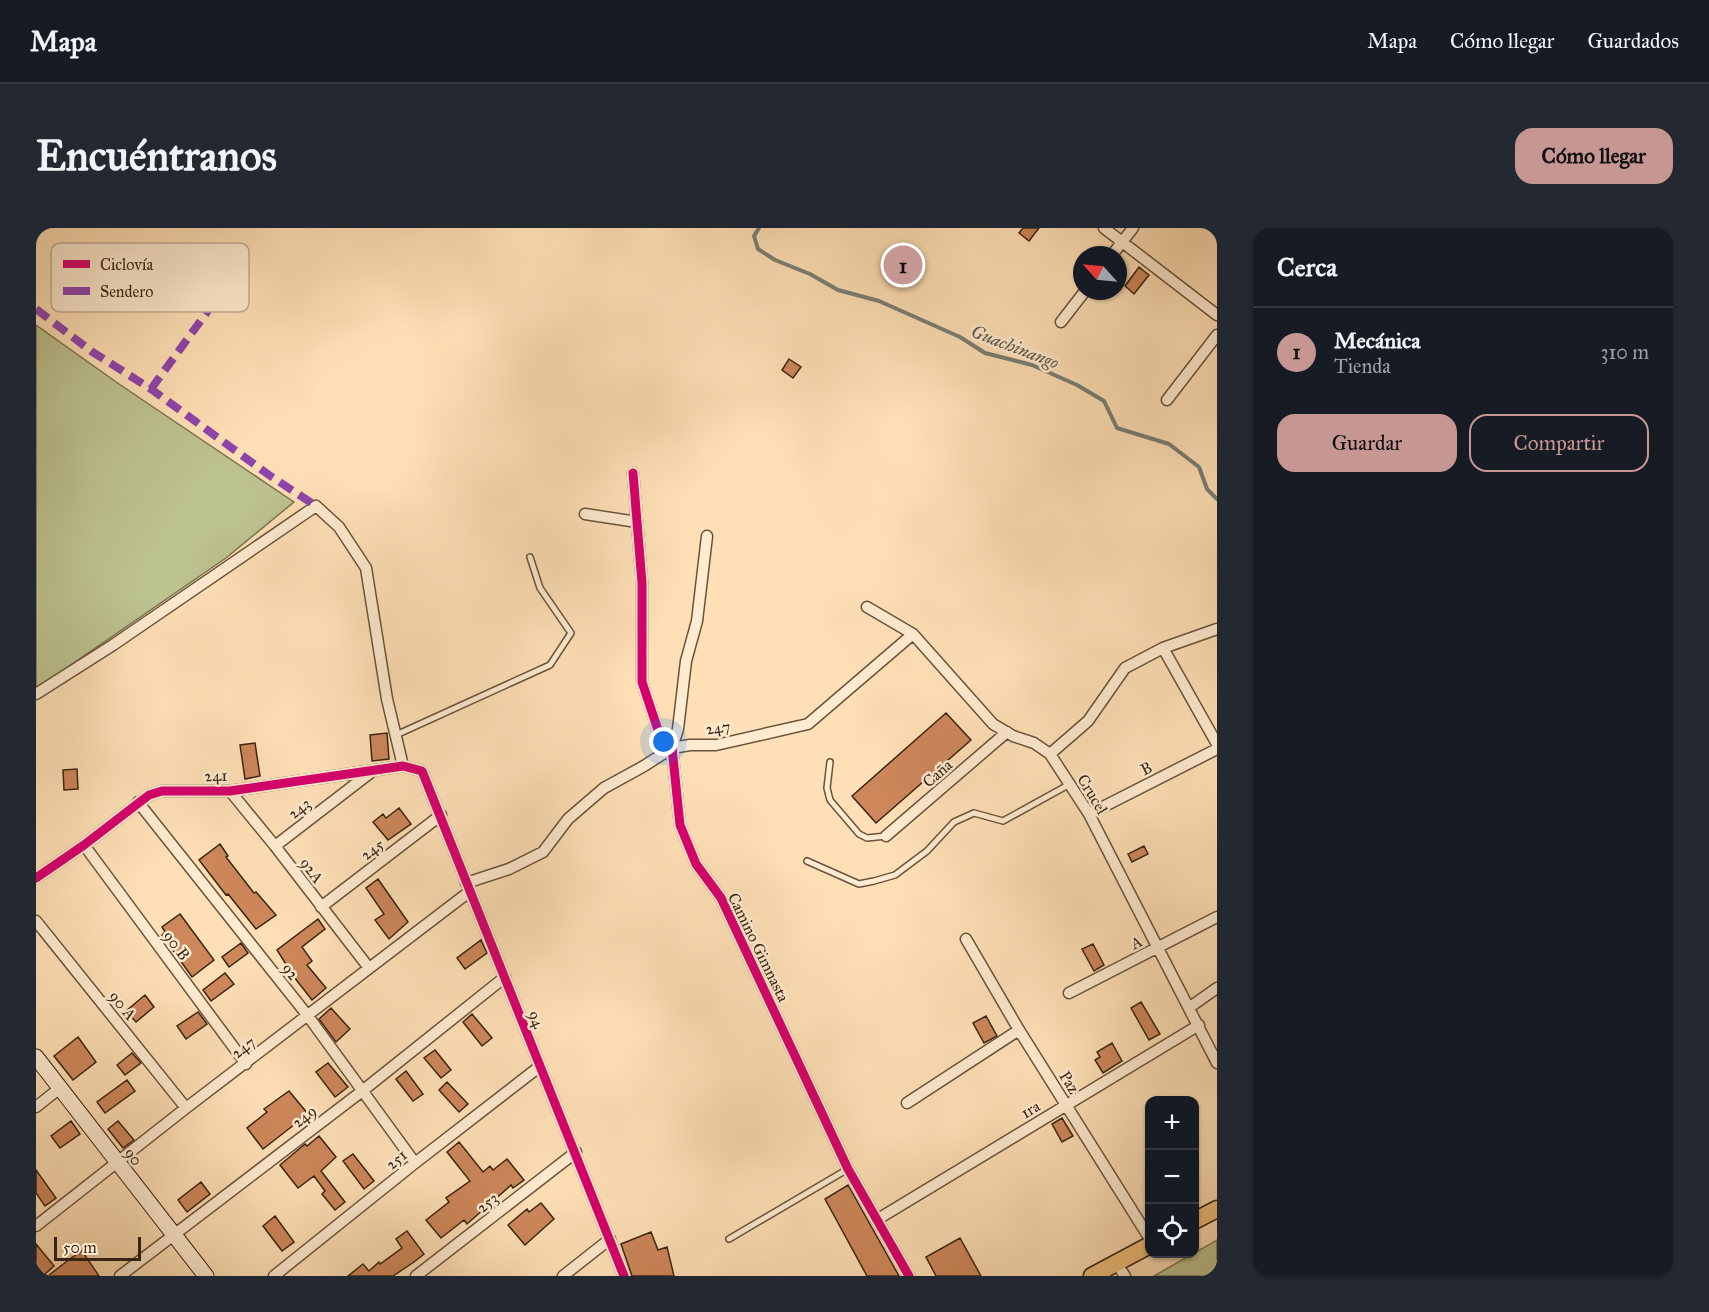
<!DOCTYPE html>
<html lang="es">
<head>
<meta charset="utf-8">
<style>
  :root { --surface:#171b24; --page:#242831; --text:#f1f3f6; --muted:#9ea1a6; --line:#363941; --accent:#c59692 }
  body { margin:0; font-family:"IM FELL Great Primer",serif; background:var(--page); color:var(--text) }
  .controls { position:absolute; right:18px; bottom:18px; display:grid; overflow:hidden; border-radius:12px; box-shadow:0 2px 4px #0004 }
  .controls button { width:54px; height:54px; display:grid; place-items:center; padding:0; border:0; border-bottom:2px solid var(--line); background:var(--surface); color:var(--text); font:30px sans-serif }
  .compass { position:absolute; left:1037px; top:18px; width:54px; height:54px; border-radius:50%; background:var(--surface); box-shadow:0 2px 4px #0004; rotate:297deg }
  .scale { position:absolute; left:18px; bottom:15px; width:87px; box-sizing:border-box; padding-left:6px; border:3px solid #392411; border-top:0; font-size:16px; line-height:21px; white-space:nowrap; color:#392411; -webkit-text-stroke:4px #ffebd0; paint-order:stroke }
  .you { position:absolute; left:628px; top:514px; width:21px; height:21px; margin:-15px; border:4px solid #fff; border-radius:50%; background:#1a73e8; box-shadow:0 0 0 9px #1a73e833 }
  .badge { display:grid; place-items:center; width:39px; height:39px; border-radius:50%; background:var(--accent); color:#111; font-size:20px; font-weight:700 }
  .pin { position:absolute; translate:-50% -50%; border:3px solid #fff; box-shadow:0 2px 6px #0006 }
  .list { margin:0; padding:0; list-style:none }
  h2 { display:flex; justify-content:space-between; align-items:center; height:78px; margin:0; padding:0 24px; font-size:26px }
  h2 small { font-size:20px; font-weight:400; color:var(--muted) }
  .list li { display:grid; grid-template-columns:39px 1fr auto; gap:18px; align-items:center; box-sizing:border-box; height:90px; padding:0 24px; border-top:2px solid var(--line) }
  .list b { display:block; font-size:22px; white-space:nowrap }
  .list p { margin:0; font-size:20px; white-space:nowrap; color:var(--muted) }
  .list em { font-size:20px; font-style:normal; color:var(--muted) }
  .actions { display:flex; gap:12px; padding:18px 24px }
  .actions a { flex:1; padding:14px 0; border:2px solid var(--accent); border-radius:18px; text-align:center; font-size:21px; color:var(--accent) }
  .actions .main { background:var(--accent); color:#111 }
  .icon { flex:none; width:33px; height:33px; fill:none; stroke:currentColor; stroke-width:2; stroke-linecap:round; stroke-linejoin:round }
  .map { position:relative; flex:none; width:1181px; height:1048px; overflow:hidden; border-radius:18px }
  header { display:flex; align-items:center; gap:36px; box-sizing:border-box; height:84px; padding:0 30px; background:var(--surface); border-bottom:2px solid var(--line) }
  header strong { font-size:28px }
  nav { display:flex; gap:33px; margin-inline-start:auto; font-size:21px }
  .intro { display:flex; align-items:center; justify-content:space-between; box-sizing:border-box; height:144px; padding:0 36px }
  h1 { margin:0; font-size:42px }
  .button { padding:15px 27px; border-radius:18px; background:var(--accent); color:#111; font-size:21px; font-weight:700 }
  main { display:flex; gap:36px; padding:0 36px }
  aside { flex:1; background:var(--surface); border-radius:18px; box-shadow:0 2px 4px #0004 }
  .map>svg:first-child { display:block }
</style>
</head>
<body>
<header>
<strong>Mapa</strong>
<nav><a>Mapa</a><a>Cómo llegar</a><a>Guardados</a></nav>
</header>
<div class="intro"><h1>Encuéntranos</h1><a class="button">Cómo llegar</a></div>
<main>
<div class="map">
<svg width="1181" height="1048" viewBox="0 0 1181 1048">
  <rect width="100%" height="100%" fill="#ffe0b6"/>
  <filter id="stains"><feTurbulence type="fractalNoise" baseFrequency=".00333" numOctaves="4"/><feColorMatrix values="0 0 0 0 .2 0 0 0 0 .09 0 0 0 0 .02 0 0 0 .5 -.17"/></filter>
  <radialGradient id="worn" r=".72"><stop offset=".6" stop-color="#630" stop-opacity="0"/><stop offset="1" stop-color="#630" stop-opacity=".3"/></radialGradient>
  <path fill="#bdc391" stroke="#7b7451" stroke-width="1.5" d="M0 97 83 156 258 274 190 330 0 461Z
    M1181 1012V1048H1118Z"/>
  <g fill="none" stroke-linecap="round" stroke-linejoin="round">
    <path stroke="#797f75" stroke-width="4" d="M723 0 718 8 722 21 739 32 774 46 802 62 843 73 924 109 949 125 996 137 1041 157 1068 173 1081 200 1133 216 1163 239 1171 261 1181 271"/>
  </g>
  <path fill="#cd875b" stroke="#392411" stroke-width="1.5" d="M987 0H1003L993 13 983 5Z
    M1103 39 1113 47 1098 66 1089 58Z
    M753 131 765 139 757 150 746 142Z
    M910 485 935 512 840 595 816 568Z
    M351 505 353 531 336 533 334 507Z
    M219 515 224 548 209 551 204 517Z
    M41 541 42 561 28 562 27 542Z
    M363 580 375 596 352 612 337 594 347 586 350 590Z
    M184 616 192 628 190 629 218 665 220 664 240 687 220 701 192 666 190 667 163 632Z
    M1108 618 1112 626 1096 634 1092 626Z
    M342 651 372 694 353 711 339 692 348 686 330 660Z
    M144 686 178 732 156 749 126 707 129 704 126 699Z
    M282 691 289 701 266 719 276 733 271 737 290 760 276 772 258 749 241 722Z
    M445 712 451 725 429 741 421 730Z
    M205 715 212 725 193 739 186 729Z
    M1057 716 1068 737 1058 743 1046 721Z
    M189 745 198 756 175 773 167 762Z
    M109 767 118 779 100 794 90 783Z
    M1105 774 1124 806 1113 812 1095 780Z
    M295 780 314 801 300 814 283 791Z
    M162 784 171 796 150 811 141 798Z
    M436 786 456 810 446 818 427 794Z
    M950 788 961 808 948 815 937 795Z
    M42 809 60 834 37 852 18 828Z
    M1076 815 1086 833 1067 845 1059 832 1064 829 1061 824Z
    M399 822 415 842 405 850 388 830Z
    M96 825 105 835 89 847 81 837Z
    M292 835 312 859 299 869 280 844Z
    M370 843 387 866 377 873 360 851Z
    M91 852 99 863 69 885 61 874Z
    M411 854 432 876 423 884 403 862Z
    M253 863 272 886 227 921 211 900 231 884 228 881Z
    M1026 890 1037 908 1026 914 1016 896Z
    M35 893 44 906 24 920 15 908Z
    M82 893 98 912 87 920 72 901Z
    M283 908 300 929 285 943 309 974 299 982 286 966 289 963 278 948 262 960 244 937 269 916 271 918Z
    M423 914 447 944 454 938 457 942 471 931 488 952 477 960 475 957 431 996 428 992 405 1010 390 992 413 974 410 970 434 953 411 924Z
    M317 926 338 953 328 961 307 933Z
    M0 942 20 970 9 978 0 965Z
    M165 954 174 966 151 984 142 972Z
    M812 957 863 1048H831L789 971Z
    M505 975 518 991 489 1017 472 997 491 981 493 984Z
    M239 988 258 1014 246 1023 227 998Z
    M371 1003 388 1026 378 1034 357 1048H312L327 1036 333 1043 343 1034 344 1036 366 1020 360 1011Z
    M615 1004 622 1022 631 1019 638 1048H596L585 1016Z
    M924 1010 945 1048H900L890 1029Z
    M0 1016 18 1038 8 1047 0 1037Z
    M46 1023 63 1048H12L35 1030Z"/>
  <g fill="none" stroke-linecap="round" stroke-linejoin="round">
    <defs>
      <path id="lane" d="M360 507 514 437 535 405 504 360 494 329
        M794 534 791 560 794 572 823 606 831 610 850 608
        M771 633 823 656 838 653 859 647 891 623 918 594 938 585 967 593 1034 556
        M693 1011 812 941"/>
      <path id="street" d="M1068 0 1181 87
        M1076 27 1097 0
        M1025 94 1049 63
        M1131 172 1181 107
        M597 245 606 355V454L626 514 636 520 644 597 660 636 685 670 812 941 873 1048
        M549 286 601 294
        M831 379 877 406 957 496 977 508 998 515 1014 526 1053 586 1181 835
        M1127 420 1181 516
        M0 466 77 417 280 278 303 299 330 340 351 471 367 538
        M636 520 642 501 650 433 661 393 671 308
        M1014 526 1052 493 1089 440 1127 420 1181 401
        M194 563 239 618 333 740
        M102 574 272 788 379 935
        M1053 586 1181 521
        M850 608 971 504
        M48 617 210 836
        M239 618 334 545
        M0 650 48 617 113 567 126 563H194L367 538 386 543 588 1048
        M430 655 473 641 507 624 532 591 568 560 608 538 636 520 654 517H680L772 496 877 406
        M285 679 405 587
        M0 693 150 880
        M930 711 983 802 1114 1011
        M1033 765 1181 689
        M1154 779 1181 760
        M871 875 983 802
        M0 879 24 860
        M842 991 1163 797
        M0 998 150 880 433 664
        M1080 1035 1089 1048
        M84 1048 325 864 469 749
        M238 1048 379 935 503 839
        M380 1048 540 924
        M527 1048 574 1011"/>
      <path id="secondary" d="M0 829 170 1048"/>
      <path id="primary" d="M1158 993 1181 981
        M1056 1048 1114 1017"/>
    </defs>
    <use href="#lane" stroke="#6a533a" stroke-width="8"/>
    <use href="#street" stroke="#6a533a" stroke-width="13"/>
    <use href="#secondary" stroke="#392411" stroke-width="17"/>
    <use href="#primary" stroke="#392411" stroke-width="19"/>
    <use href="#lane" stroke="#ffebd0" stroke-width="5"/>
    <use href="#street" stroke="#ffebd0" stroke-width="10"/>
    <use href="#secondary" stroke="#ffebd0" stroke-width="15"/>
    <use href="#primary" stroke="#f0c07b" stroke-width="16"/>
    <path stroke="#8e44ad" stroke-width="8" stroke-dasharray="15 8" stroke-linecap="butt" d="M0 81 55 123 115 161 233 247 280 278
      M115 161 198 47"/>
    <defs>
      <path id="cycleway" d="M597 245 606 355V454L626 514 636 520 644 597 660 636 685 670 812 941 873 1048
        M0 650 48 617 113 567 126 563H194L367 538 386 543 588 1048"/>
    </defs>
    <use href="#cycleway" stroke="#ffebd0" stroke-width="13"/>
    <use href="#cycleway" stroke="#d6006c" stroke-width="9"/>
  </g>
  <g text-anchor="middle" stroke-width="5" stroke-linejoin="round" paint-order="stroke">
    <g font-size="16" fill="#392411" stroke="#ffebd0">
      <text transform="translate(682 499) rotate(-7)" y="6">247</text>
      <text transform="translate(1110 540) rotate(-27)" y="6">B</text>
      <text transform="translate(901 545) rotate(-41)" y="6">Caña</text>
      <text transform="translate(180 547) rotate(-1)" y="6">241</text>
      <text transform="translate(1057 566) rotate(59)" y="6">Crucel</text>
      <text transform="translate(263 580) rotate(-38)" y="6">243</text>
      <text transform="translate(336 621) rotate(-37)" y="6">245</text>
      <text transform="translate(276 642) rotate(53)" y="6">92A</text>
      <text transform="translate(1100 714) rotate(-27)" y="6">A</text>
      <text transform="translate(141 717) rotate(53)" y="6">90 B</text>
      <text transform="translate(723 719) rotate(64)" y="6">Camino Gimnasta</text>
      <text transform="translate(255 743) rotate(52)" y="6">92</text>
      <text transform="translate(87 777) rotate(51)" y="6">90 A</text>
      <text transform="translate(501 791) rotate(69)" y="6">94</text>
      <text transform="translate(207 819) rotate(-37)" y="6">247</text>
      <text transform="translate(1034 854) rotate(58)" y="6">Paz</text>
      <text transform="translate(994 881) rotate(-31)" y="6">1ra</text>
      <text transform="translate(268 888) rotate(-37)" y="6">249</text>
      <text transform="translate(98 928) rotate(52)" y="6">90</text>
      <text transform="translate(360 931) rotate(-39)" y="6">251</text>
      <text transform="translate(451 974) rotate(-38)" y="6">253</text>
    </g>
    <g font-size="18" font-style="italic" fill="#595143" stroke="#ffebd0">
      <text transform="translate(979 119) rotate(21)" y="6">Guachinango</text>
    </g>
  </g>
  <rect x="15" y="15" width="198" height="69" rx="9" fill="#ffebd0" stroke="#c4af97" stroke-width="1.5"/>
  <rect x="27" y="32" width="27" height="8" fill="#d6006c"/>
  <rect x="27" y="59" width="27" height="8" fill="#8e44ad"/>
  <g font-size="16" fill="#392411">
    <text x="64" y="42">Ciclovía</text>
    <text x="64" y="69">Sendero</text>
  </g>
  <rect width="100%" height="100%" filter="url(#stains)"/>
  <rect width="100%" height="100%" fill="url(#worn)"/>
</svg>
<div class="controls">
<button>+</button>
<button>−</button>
<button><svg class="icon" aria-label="locate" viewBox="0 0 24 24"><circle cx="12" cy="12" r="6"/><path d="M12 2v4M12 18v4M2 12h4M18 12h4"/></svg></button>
</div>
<svg class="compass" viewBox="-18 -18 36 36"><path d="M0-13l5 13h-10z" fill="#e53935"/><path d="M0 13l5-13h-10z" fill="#9ea1a6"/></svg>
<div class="scale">50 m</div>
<div class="you"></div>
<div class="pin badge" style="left:867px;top:37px">1</div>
</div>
<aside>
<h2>Cerca<small></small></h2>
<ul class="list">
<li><span class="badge">1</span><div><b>Mecánica</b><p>Tienda</p></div><em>310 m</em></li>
</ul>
<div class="actions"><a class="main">Guardar</a><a>Compartir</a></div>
</aside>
</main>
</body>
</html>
